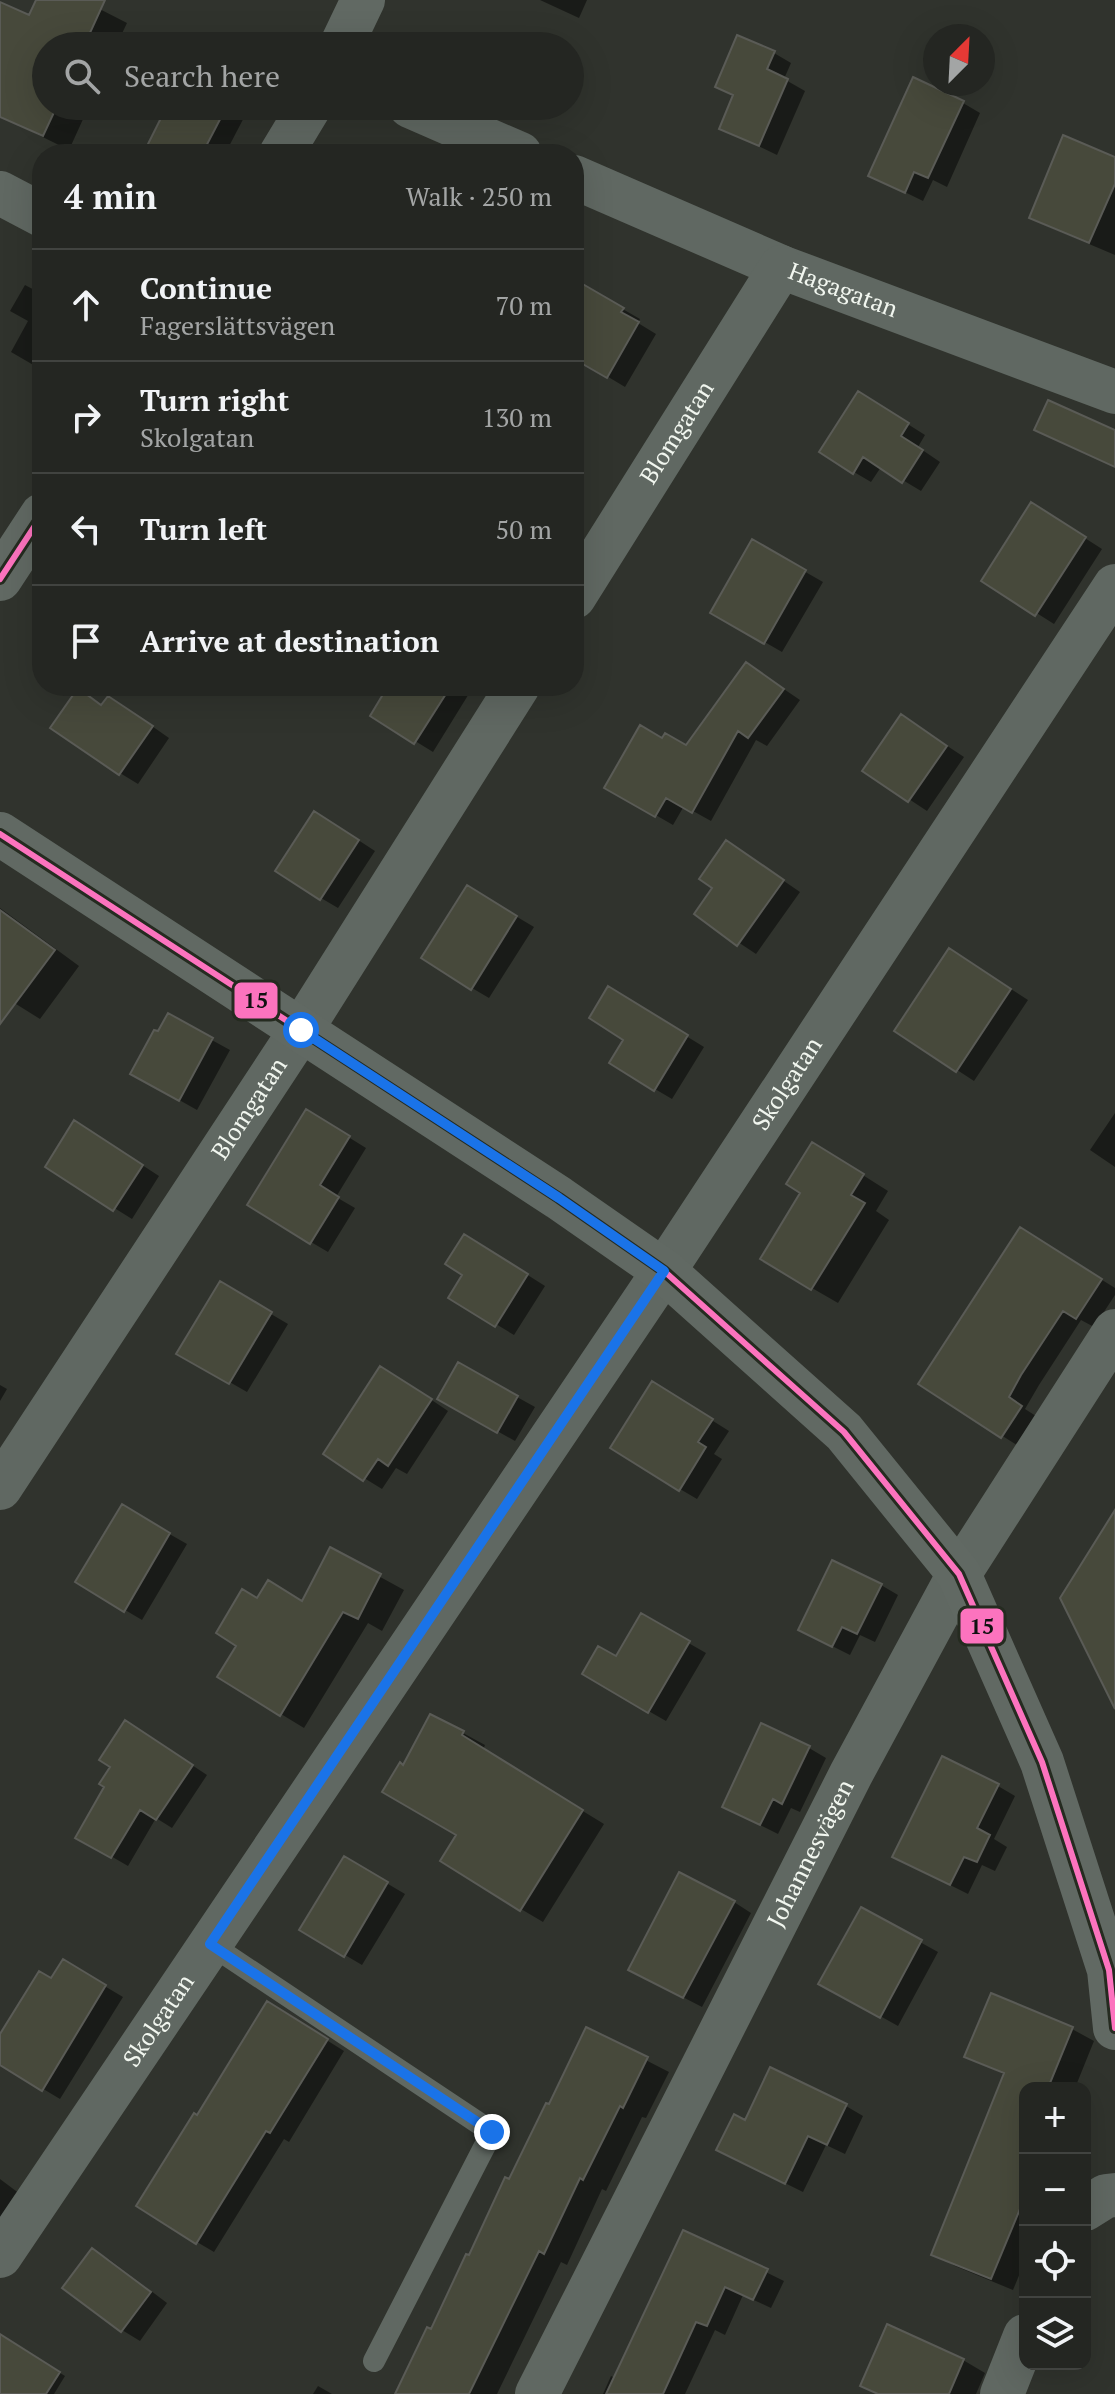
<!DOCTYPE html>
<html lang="en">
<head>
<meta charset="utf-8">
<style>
  :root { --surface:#242622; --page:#30322f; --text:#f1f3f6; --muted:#a3a5a5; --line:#414340 }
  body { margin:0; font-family:"PT Serif",serif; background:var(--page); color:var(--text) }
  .controls { position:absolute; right:24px; bottom:24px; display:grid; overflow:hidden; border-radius:16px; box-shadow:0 8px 32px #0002 }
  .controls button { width:72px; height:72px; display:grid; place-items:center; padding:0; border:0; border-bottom:2px solid var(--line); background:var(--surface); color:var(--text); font:40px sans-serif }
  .compass { position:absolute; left:923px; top:24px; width:72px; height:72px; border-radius:50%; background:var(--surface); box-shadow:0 8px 32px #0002; rotate:24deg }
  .stop { position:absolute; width:24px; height:24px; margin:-18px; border:6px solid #1a73e8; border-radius:50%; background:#fff }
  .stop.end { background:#1a73e8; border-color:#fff; box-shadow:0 2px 8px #0008 }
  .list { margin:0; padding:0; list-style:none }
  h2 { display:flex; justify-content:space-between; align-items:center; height:104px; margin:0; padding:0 32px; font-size:34px }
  h2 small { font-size:26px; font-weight:400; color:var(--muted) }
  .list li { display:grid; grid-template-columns:52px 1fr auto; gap:24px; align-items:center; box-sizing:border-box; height:112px; padding:0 32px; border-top:2px solid var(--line) }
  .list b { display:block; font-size:30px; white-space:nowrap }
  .list p { margin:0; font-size:26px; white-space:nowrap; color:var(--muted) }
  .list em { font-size:26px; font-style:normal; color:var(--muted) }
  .icon { flex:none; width:44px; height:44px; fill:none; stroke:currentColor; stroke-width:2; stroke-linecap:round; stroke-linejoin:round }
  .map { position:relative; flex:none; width:1115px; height:2394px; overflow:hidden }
  .search { position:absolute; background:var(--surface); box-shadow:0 8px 32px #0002; left:32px; top:32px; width:552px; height:88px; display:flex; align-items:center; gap:20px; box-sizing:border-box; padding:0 28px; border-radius:44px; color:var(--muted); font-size:30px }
  .panel { position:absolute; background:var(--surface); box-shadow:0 8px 32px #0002; left:32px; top:144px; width:552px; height:552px; border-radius:32px }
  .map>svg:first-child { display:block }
</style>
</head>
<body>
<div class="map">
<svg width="1115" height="2394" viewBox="0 0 1115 2394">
  <rect width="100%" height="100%" fill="#30332d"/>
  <path fill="#0007" d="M38 0H82L127 23 116 46H46V106H89L69 150 0 116V4L30 18Z
    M540 0H587L579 18Z
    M774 53 791 63 784 79 805 91 777 155 721 128Z
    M963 103 980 113 947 187 933 180 923 201 870 175Z
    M170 106H250L225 154H145Z
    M1115 159V255L1049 227 1031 217Z
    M574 281 640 319 638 323 656 334 625 387 575 357 574 359Z
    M25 285 42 294V370L11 352 28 321 10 311Z
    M876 404 925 435 918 447 940 462 921 491 881 467 871 482 854 472Z
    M1049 515 1102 549 1054 624 984 580Z
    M753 542 823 582 782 652 713 612Z
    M747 664 800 700 767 746 756 740 711 821 684 806 673 825 607 787 686 747Z
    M390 686H460L470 692 433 752 373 715Z
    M96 701 103 706 126 708 169 738 138 784 120 773Z
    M902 716 964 757 927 811 865 770Z
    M332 823 375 851 338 908 321 898Z
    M727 842 800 892 756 954 696 914 715 887Z
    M485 898 534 927 489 998 472 988Z
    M0 908 79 966 40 1019 0 994Z
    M967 961 1028 1000 974 1081 896 1030Z
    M626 999 704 1047 672 1099 655 1089 626 1039Z
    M168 1016 230 1050 197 1110 133 1074Z
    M1115 1113V1167L1090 1150Z
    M324 1122 366 1148 336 1197 355 1208 328 1252 311 1242Z
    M93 1133 159 1176 132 1219 47 1166Z
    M839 1160 888 1191 876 1211 889 1220 838 1303 812 1288 803 1192Z
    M1038 1240 1115 1288V1295L1094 1327 1081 1320 1039 1385 1025 1409 1039 1418 1020 1447 920 1384Z
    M482 1246 545 1286 514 1335 451 1297Z
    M220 1284 288 1324 247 1392 179 1353Z
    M459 1365 535 1407 515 1441 440 1399Z
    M399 1378 448 1411 407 1474 396 1468 382 1489 325 1454Z
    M0 1385 7 1389 0 1401Z
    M670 1394 729 1431 714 1454 722 1459 697 1499 680 1489Z
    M122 1507 187 1544 142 1620 78 1582Z
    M331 1550 404 1590 382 1631 368 1623 304 1728 281 1714 239 1645 258 1600 303 1603Z
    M881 1585 898 1595 875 1642 860 1635 850 1655 818 1639Z
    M641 1616 706 1653 666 1721 584 1674 616 1658Z
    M142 1732 207 1775 172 1828 156 1818 128 1866 78 1837Z
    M463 1733 485 1745 483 1750 604 1824 543 1922 521 1909 404 1767Z
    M809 1748 826 1758 800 1812 791 1808 778 1834 724 1807Z
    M998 1786 1015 1796 994 1839 1007 1847 995 1871 982 1865 968 1894 912 1866Z
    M344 1858 405 1894 362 1965 301 1929Z
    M734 1902 751 1913 702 2007 648 1979Z
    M862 1910 938 1952 898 2026 821 1983Z
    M64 1962 123 1997 60 2099 0 2063V2038L52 1981Z
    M285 2014 344 2051 289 2142 284 2139 214 2252 197 2242 198 2117Z
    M1072 2029 1094 2041 1075 2088H1025V2261L1013 2290 955 2266 934 2254 1005 2075 967 2056Z
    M587 2030 669 2072 646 2118 642 2117 606 2191 602 2189 567 2265 561 2262 497 2394H397L550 2107Z
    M846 2106 863 2116 845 2154 826 2145 803 2192 736 2159 746 2122Z
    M0 2179 24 2197 0 2244Z
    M684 2232 784 2281 771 2308 743 2295 725 2335 715 2330 685 2394H603L611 2376 615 2378Z
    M92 2250 110 2260 167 2303 140 2341 122 2330 65 2288Z
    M0 2336 65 2376 54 2394H0Z
    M963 2360 985 2373 976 2394H878L863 2385Z
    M318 2386 332 2394H313Z"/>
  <path fill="#47493b" stroke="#5a5b56" stroke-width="2" d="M36 0H105L84 46H46V106H57L43 136 0 117V2L29 15Z
    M737 35 775 51 767 69 788 79 759 146 719 129 733 95 715 87Z
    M913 77 964 101 928 178 914 172 905 193 868 176Z
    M167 106H227L202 154H143Z
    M1063 135 1115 157V184L1089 243 1029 218Z
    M574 279 624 308 621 312 639 322 607 378 574 359Z
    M858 391 909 423 901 436 923 450 902 483 863 457 853 474 819 452Z
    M1048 400 1115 430V467L1034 430Z
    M1031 502 1086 537 1035 616 981 581Z
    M752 539 806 570 764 644 710 613Z
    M746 662 784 689 748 738 738 731 692 813 666 798 655 817 604 788 640 725 662 738 665 733 686 745Z
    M388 686H451L414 744 370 716Z
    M78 688 101 705 108 696 153 726 119 775 50 728Z
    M901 714 947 746 908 802 862 771Z
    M314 811 359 840 320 900 275 871Z
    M726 840 784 880 737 946 694 914 712 888 699 879Z
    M467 885 517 916 471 990 421 958Z
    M0 910 55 950 0 1024Z
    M949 948 1011 989 956 1072 894 1031Z
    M608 986 688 1035 654 1091 609 1063 623 1040 589 1018Z
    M168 1013 213 1038 179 1101 130 1074 154 1030 158 1031Z
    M306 1109 350 1136 320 1185 339 1197 310 1244 247 1205Z
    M74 1120 143 1165 113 1211 45 1167Z
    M812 1142 864 1174 851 1195 865 1203 811 1290 760 1259 800 1193 786 1184Z
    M1020 1227 1102 1279 1076 1319 1063 1311 1021 1375 1009 1397 1022 1406 1001 1438 918 1384Z
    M464 1234 528 1274 495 1327 448 1298 462 1275 445 1264Z
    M220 1281 272 1312 229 1384 176 1354Z
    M458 1362 518 1396 497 1433 437 1399Z
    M380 1366 432 1399 388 1466 378 1459 363 1481 323 1454Z
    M652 1381 713 1419 698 1442 706 1447 679 1491 610 1448Z
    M122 1504 170 1533 124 1612 75 1582Z
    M1115 1510V1709L1060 1598Z
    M330 1547 381 1574 358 1619 343 1612 280 1716 217 1677 236 1646 216 1633 242 1589 257 1598 268 1580 302 1601Z
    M832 1560 882 1584 857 1634 842 1627 832 1647 798 1630Z
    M641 1613 690 1641 648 1713 582 1674 598 1646 616 1656Z
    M430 1714 464 1731 462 1735 583 1810 520 1911 440 1861 456 1835 382 1792 400 1762 403 1765Z
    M125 1720 193 1765 156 1820 140 1810 111 1858 75 1838 104 1787 99 1784 110 1767 99 1760Z
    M761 1723 810 1746 782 1804 773 1799 760 1825 722 1807Z
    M942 1756 999 1784 977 1828 990 1835 977 1862 964 1857 950 1885 892 1857Z
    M344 1856 388 1882 344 1957 299 1930Z
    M679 1872 735 1901 683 1998 628 1970Z
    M861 1907 922 1940 880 2018 818 1984Z
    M63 1959 106 1985 42 2091 0 2065V2034L39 1971 51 1978Z
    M991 1993 1073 2027 1048 2088H1025V2197L991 2279 931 2255 1004 2073 964 2057Z
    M267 2001 328 2039 270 2133 266 2131 196 2244 136 2206 194 2113 197 2115Z
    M586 2027 648 2057 623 2108 620 2106 583 2180 580 2178 544 2254 539 2251 469 2394H395L427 2327 431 2329 466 2254 469 2255 505 2177 509 2179 546 2103 549 2104Z
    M770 2067 847 2104 827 2145 808 2136 785 2184 716 2150 734 2114 745 2120Z
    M683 2230 768 2269 753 2300 725 2287 707 2326 696 2322 663 2394H606Z
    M92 2248 151 2292 121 2332 62 2288Z
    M887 2324 964 2359 949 2394H878L860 2386Z
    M0 2334 60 2372 46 2394H0Z"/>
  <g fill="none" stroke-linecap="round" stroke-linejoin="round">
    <path stroke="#606862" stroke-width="22" d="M210 1944 492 2132 374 2361"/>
    <g stroke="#606862" stroke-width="44">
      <path d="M410 106 520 154"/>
      <path id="s1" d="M574 177 781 267 1115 392"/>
      <path d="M0 193 42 215"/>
      <path id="s2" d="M574 597 781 267"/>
      <path id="s3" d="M0 1488 301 1030 518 686"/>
      <path d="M1085 2209 1106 2196 1115 2195"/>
      <path id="s4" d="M0 2256 664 1271 1115 586"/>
      <path id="s5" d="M537 2394 851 1774 959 1574 1115 1331"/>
      <path d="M1002 2394 1025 2336"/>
    </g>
    <path stroke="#616963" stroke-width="44" d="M341 46 363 0
      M281 154 310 106
      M0 579 42 515
      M0 834 559 1198 664 1271 844 1432 959 1574 1042 1762 1109 1970 1115 2028"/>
    <defs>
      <path id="bus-1" d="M0 579 42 515
        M0 834 559 1198 664 1271 844 1432 959 1574 1042 1762 1109 1970 1115 2028"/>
    </defs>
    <use href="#bus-1" stroke="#252b20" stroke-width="12"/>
    <use href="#bus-1" stroke="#fc73be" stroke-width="6"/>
  </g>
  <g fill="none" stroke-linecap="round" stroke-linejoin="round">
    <path stroke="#1a73e8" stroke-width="10" d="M301 1030 559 1198 664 1271 210 1944 492 2132"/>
  </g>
  <g text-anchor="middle" stroke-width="6" stroke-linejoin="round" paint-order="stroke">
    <g font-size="24" fill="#f1f6ef" stroke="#252b20">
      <text dy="8" stroke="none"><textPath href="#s1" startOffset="292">Hagagatan</textPath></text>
      <text dy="8" stroke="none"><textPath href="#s2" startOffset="194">Blomgatan</textPath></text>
      <text dy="8" stroke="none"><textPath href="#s4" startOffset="1412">Skolgatan</textPath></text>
      <text dy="8" stroke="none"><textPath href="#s3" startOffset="454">Blomgatan</textPath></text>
      <text dy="8" stroke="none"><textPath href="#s5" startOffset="606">Johannesvägen</textPath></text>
      <text dy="8" stroke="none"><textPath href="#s4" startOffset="284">Skolgatan</textPath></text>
    </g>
  </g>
  <g stroke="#252b20" stroke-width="3">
    <rect x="233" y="981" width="46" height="39" rx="8" fill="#fc73be"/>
    <rect x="959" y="1607" width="46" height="38" rx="8" fill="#fc73be"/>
  </g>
  <g font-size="22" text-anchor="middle" font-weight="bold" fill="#111">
    <text x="256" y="1008">15</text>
    <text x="982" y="1634">15</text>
  </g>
</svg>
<div class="controls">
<button>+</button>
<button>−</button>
<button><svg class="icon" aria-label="locate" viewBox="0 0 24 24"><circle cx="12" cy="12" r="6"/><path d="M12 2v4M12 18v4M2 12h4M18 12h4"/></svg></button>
<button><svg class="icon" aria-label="layers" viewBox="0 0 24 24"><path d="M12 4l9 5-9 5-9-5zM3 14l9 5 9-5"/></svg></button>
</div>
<svg class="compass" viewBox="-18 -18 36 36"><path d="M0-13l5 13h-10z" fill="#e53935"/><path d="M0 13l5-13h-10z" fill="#a3a5a5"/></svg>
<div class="stop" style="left:301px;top:1030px"></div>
<div class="stop end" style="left:492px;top:2132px"></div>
<div class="search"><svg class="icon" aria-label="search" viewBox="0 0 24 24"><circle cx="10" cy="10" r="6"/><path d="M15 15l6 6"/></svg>Search here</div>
<section class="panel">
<h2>4 min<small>Walk · 250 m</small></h2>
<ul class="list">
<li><svg class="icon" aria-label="ahead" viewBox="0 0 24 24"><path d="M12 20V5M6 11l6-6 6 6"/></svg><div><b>Continue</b><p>Fagerslättsvägen</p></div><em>70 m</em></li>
<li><svg class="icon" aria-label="right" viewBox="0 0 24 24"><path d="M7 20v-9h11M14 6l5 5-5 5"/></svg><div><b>Turn right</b><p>Skolgatan</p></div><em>130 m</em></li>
<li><svg class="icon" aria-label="left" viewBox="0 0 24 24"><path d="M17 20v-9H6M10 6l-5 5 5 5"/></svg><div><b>Turn left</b></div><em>50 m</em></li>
<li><svg class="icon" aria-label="arrive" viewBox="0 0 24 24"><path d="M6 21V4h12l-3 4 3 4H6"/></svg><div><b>Arrive at destination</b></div></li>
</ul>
</section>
</div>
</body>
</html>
